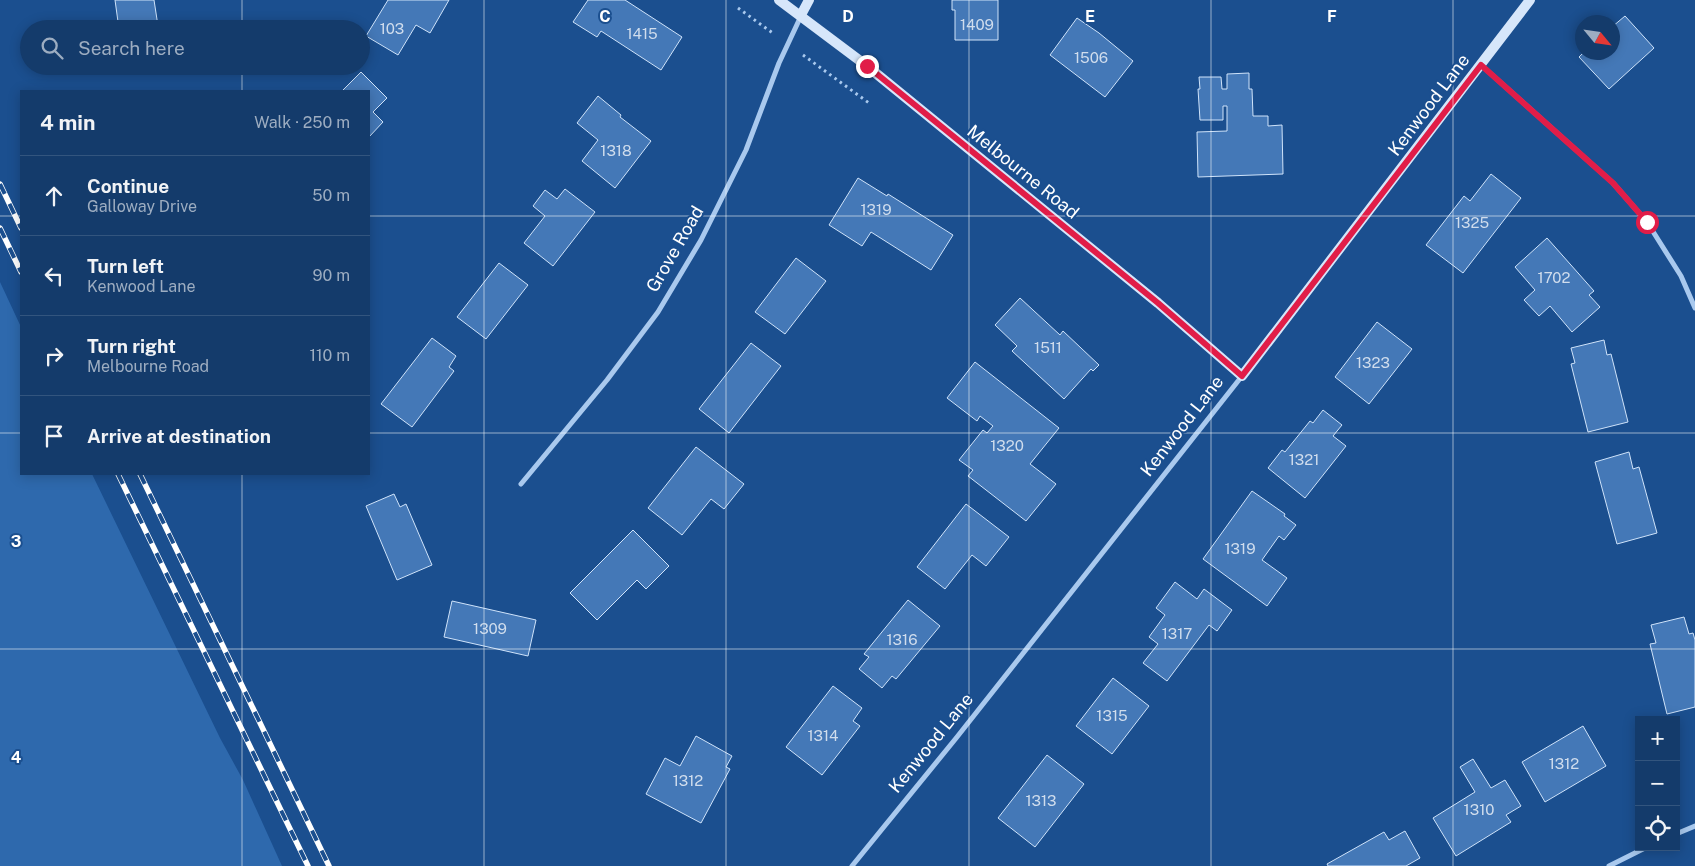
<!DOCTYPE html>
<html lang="en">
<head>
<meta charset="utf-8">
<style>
  :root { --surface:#143b6b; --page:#214673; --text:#f1f3f6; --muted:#9dadc1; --line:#33557e }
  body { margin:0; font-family:"Public Sans",sans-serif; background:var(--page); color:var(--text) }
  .controls { position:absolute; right:15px; bottom:15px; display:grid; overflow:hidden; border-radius:0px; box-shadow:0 2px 12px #0003 }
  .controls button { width:45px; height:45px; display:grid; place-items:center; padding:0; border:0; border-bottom:1px solid var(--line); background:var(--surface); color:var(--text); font:25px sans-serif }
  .compass { position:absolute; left:1575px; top:15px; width:45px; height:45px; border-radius:50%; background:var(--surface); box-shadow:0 2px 12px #0003; rotate:119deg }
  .stop { position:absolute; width:15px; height:15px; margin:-11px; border:4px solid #e11d48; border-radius:50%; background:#fff }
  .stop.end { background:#e11d48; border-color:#fff; box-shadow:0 1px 5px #0008 }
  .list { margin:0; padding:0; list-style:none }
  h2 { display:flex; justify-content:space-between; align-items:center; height:65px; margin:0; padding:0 20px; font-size:21px }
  h2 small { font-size:16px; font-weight:400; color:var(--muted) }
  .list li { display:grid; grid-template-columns:32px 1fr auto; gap:15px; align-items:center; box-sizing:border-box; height:80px; padding:0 20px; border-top:1px solid var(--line) }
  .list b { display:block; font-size:19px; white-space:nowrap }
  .list p { margin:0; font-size:16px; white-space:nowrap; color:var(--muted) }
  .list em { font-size:16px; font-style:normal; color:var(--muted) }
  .icon { flex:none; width:28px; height:28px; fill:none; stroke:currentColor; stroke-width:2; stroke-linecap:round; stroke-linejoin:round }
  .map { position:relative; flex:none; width:1695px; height:866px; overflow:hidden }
  .search { position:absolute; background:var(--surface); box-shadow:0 2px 12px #0003; left:20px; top:20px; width:350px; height:55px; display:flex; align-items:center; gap:12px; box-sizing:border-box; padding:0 18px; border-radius:28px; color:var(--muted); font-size:19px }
  .panel { position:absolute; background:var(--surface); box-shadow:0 2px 12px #0003; left:20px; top:90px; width:350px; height:385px; border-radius:0px }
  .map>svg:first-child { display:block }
</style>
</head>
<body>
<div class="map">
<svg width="1695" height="866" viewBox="0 0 1695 866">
  <rect width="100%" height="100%" fill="#1b4f8f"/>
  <path fill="#2e69ad" d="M0 282 21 327V474H92L220 738 243 780 282 866H0Z"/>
  <path fill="#4478b7" stroke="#cfe3fa" d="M115 0H154L158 26 153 27V29H119Z
    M388 0H449L430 33 416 25 398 55 366 36Z
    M588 0H625L682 37 661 70 601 31 597 37 573 22Z
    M952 0H998V40H955V10H952Z
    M1625 16 1654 48 1609 89 1579 57 1584 52H1612V27Z
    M1077 18 1099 33 1133 61 1105 97 1050 55Z
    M361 72 387 98 373 112 383 122 369 137V91H342Z
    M1249 73V89H1252L1253 116H1268V126L1282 125 1283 174 1198 177 1197 132 1227 131V106H1223V120H1200L1198 89H1200L1199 77H1221L1222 89H1227V74Z
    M598 96 621 115 620 117 651 141 615 188 582 161 598 140 577 123Z
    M1491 174 1521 198 1463 273 1426 245 1464 196 1470 201Z
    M858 178 887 196 888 194 953 235 931 270 871 232 862 246 829 225Z
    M565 189 595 212 553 266 524 243 545 216 533 206 545 190 557 199Z
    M1547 238 1594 291 1589 295 1600 307 1572 332 1550 306 1539 316 1524 300 1535 290 1515 267Z
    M796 258 826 281 785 334 755 312Z
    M499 263 528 285 486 339 457 317Z
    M1020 298 1060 335 1063 331 1099 365 1093 371 1091 369 1064 399 1012 351 1017 346 995 325Z
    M1377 322 1412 349 1369 404 1335 377Z
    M432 338 456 356 449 367 454 371 412 427 381 404Z
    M1604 340 1607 355 1611 354 1628 422 1588 432 1571 364 1575 363 1571 348Z
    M751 343 781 366 729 433 699 409Z
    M975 362 1059 428 1030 464 1056 484 1026 521 968 476 973 470 959 460 983 430 987 433 993 426 980 416 977 421 947 398Z
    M1323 410 1342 425 1333 436 1346 446 1305 498 1268 468 1282 450 1285 452 1310 421 1313 423Z
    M696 447 744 484 724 509 711 499 682 535 648 508Z
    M1629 452 1633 469 1639 467 1657 533 1617 544 1595 462Z
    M1252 491 1285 514 1284 516 1296 525 1284 540 1279 536 1262 560 1287 578 1267 606 1203 559Z
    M394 494 400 507 406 504 432 565 397 580 366 506Z
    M966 504 1009 537 986 566 972 555 945 589 917 567Z
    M633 530 669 566 646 589 637 580 597 620 570 593Z
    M1175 582 1197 599 1204 589 1232 610 1217 631 1209 625 1167 681 1143 663 1158 644 1149 637 1165 615 1156 608Z
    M908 600 940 626 896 679 892 676 882 688 859 669 869 657 864 654Z
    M452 601 536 620 528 656 444 637Z
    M1684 617 1689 634 1693 633 1695 640V707L1667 714 1650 644 1656 643 1651 625Z
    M1113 678 1149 706 1112 754 1076 726Z
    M833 686 862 708 853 721 860 726 822 775 786 747Z
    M1583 726 1606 766 1545 802 1522 762Z
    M696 736 732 756 726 767 730 769 701 823 646 794 665 758 680 766Z
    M1047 755 1084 784 1035 847 998 818Z
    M1473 759 1491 788 1505 780 1521 806 1506 815 1511 822 1456 856 1433 818 1475 792 1460 767Z
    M1405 831 1420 858 1406 866H1328L1327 864 1384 832 1389 840Z"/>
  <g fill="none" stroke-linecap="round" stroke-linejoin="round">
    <path stroke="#a9c9ee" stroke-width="3" stroke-dasharray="2.5 4" stroke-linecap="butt" d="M738 8 774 34
      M803 55 869 103"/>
    <path stroke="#a9c9ee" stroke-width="5" d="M1481 65 1613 183 1647 222 1681 276 1695 308
      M521 484 607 380 658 312 701 240 746 150 779 63 801 16
      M1676 834 1695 826
      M852 866 957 737 1242 376
      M1609 866 1647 847"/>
    <path stroke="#d6e6fa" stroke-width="10" d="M779 0 867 66 1158 303 1242 376 1530 0
      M801 15 809 0"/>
    <defs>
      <path id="rail" d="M0 184 21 228
        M0 228 21 272
        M118 474 308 866
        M140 474 329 866"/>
    </defs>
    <use href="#rail" stroke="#fff" stroke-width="5.5"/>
    <use href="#rail" stroke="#1b4f8f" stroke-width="4" stroke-dasharray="11" stroke-linecap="butt"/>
  </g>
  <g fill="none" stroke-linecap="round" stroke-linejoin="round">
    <path stroke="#e11d48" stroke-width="6" d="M867 66 1158 303 1242 376 1481 65 1613 183 1647 222"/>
  </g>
  <path fill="none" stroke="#fff" stroke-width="1" stroke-opacity="0.55" d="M242 0V29M484 0V866M726 0V866M969 0V866M1211 0V866M1453 0V866M242 66V91M0 216H21M369 216H1695M0 433H21M369 433H1695M242 474V866M0 649H1695"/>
  <g text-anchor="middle" stroke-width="4" stroke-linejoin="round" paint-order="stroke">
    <g font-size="15" fill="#d0dded">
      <text x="977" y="30">1409</text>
      <text x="392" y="34">103</text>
      <text x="642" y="39">1415</text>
      <text x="1091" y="63">1506</text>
      <text x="616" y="156">1318</text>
      <text x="876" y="215">1319</text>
      <text x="1472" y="228">1325</text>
      <text x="1554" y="283">1702</text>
      <text x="1048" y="353">1511</text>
      <text x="1373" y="368">1323</text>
      <text x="1007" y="451">1320</text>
      <text x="1304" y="465">1321</text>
      <text x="1240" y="554">1319</text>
      <text x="490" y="634">1309</text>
      <text x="1177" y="639">1317</text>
      <text x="902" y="645">1316</text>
      <text x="1112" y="721">1315</text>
      <text x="823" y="741">1314</text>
      <text x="1564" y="769">1312</text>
      <text x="688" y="786">1312</text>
      <text x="1041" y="806">1313</text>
      <text x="1479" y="815">1310</text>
    </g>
    <g font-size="18" fill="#fff" stroke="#1b4f8f">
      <text transform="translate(1429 105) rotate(-53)" y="6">Kenwood Lane</text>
      <text transform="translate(1023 172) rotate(39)" y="6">Melbourne Road</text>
      <text transform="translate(675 249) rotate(-60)" y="6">Grove Road</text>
      <text transform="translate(1182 426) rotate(-52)" y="6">Kenwood Lane</text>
      <text transform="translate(931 743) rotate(-51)" y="6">Kenwood Lane</text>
    </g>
  </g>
  <g font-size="16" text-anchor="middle" font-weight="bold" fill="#fff" stroke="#1b4f8f" stroke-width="4" stroke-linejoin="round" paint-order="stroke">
    <text x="605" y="22">C</text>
    <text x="848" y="22">D</text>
    <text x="1090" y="22">E</text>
    <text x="1332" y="22">F</text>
    <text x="16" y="547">3</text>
    <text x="16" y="763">4</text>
  </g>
</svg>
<div class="controls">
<button>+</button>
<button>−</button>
<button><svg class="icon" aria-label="locate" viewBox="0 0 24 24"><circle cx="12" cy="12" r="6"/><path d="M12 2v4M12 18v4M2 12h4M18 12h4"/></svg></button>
</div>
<svg class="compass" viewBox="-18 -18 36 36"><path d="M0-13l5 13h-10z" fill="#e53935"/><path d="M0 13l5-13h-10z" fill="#9dadc1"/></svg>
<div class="stop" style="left:1647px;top:222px"></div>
<div class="stop end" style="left:867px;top:66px"></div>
<div class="search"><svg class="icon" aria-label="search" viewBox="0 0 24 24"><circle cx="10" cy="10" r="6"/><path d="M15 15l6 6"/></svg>Search here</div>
<section class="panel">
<h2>4 min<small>Walk · 250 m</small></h2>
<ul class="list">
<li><svg class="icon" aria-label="ahead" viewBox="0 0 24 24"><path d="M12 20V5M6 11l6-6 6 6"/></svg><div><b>Continue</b><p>Galloway Drive</p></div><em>50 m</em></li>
<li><svg class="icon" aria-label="left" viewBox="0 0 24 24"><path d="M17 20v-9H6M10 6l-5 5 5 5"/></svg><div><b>Turn left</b><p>Kenwood Lane</p></div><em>90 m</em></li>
<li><svg class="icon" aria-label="right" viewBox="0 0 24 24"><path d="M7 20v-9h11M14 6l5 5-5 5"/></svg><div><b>Turn right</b><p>Melbourne Road</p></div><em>110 m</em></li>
<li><svg class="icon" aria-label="arrive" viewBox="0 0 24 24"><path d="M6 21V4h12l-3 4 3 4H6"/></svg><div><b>Arrive at destination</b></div></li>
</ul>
</section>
</div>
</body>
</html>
